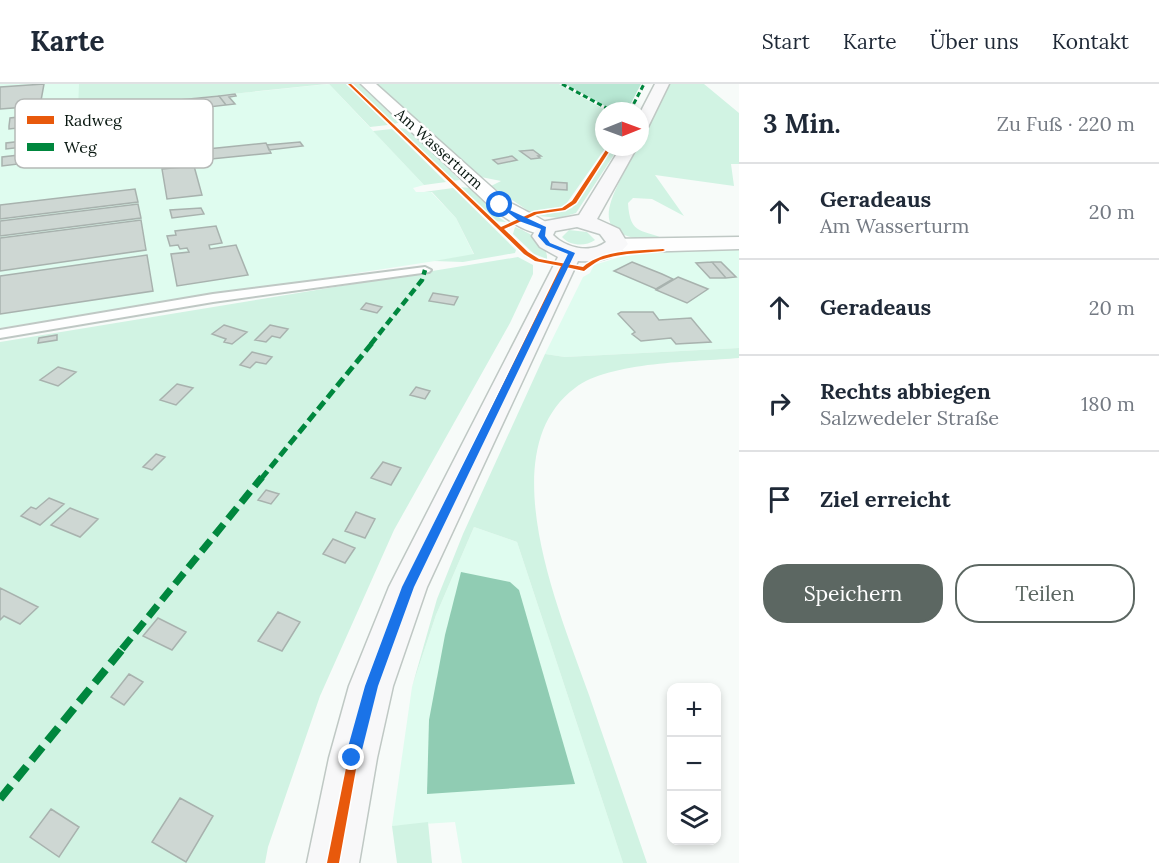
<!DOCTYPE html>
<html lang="de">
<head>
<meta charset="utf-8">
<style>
  :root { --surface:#fff; --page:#f6f6f7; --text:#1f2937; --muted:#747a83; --line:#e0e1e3; --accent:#5c6762 }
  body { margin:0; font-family:Lora,serif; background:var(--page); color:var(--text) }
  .controls { position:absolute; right:18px; bottom:18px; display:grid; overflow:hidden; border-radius:12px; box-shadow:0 3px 9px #0003 }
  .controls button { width:54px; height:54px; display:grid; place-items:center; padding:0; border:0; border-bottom:2px solid var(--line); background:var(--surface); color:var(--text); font:30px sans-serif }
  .compass { position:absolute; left:595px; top:18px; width:54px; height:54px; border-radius:50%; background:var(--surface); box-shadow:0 3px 9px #0003; rotate:89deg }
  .stop { position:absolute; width:18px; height:18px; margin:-14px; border:4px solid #1a73e8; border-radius:50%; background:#fff }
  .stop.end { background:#1a73e8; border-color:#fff; box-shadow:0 2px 6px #0008 }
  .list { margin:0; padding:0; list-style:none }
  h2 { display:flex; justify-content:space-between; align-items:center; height:78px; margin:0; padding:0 24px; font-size:26px }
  h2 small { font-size:20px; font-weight:400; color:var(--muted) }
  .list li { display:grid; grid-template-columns:39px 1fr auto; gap:18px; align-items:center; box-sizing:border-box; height:96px; padding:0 24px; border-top:2px solid var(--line) }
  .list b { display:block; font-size:22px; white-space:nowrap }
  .list p { margin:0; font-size:20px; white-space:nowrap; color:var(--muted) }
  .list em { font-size:20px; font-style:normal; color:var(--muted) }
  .actions { display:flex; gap:12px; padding:18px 24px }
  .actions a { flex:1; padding:14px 0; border:2px solid var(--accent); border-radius:24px; text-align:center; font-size:21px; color:var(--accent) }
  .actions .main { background:var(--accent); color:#fff }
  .icon { flex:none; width:33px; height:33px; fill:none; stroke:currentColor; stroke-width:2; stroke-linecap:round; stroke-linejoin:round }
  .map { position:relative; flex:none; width:739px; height:779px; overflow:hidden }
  header { display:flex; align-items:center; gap:36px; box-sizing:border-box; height:84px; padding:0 30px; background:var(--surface); border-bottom:2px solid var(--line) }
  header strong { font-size:28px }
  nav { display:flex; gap:33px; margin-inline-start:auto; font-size:21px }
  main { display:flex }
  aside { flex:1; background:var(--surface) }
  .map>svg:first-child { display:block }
</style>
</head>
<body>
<header>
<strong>Karte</strong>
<nav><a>Start</a><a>Karte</a><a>Über uns</a><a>Kontakt</a></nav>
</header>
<main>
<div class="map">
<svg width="739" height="779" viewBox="0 0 739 779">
  <rect width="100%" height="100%" fill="#f7fbf9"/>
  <path fill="#dffcef" d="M0 0H79V26L329 0 424 101 413 104 416 108H431L456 134 474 171 0 244Z
    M739 162V264L565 273 545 270 583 193 590 189 594 181 630 170 649 169 648 166Z
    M474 443 517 458 623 779H462L455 738 392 742 412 603 436 531Z"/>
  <path fill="#d1f3e3" d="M79 0H327L78 26Z
    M329 0H346L388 41 370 43Z
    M352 0H360L401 38 394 40Z
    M376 0H559L607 27H604L606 63 564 123 530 128 491 102 501 97 481 93Z
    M668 0H704L739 29V80H731L734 102 655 91 684 132 652 115 633 114 628 119C630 153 643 144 666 156 577 157 612 115 637 63H640V57Z
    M398 44 408 45 460 96 452 97Z
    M392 45 446 98 424 101 373 47Z
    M612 63H619L576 129 559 134 539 132 572 124Z
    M458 103 472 104 494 130 506 138 493 137Z
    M453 104 516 166 515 169 463 178 434 177 474 170 456 134 432 108H424Z
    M515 143C528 148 548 158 547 175L534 170 513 150Z
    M569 146 587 148 595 156C585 163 570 162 562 153Z
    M518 173 533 181V190L510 239 394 446 320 612 268 763 265 779H0V258Z
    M739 264V274C695 278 610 277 575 304 489 368 561 531 589 611 608 667 628 723 647 779H623L517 458 474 443 436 531 412 603 437 515 463 450 545 270 565 273Z
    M428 738 432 779H397L392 742Z"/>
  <path fill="#b7e7d3" d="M565 0H641L627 27H614Z"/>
  <path fill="#90ccb3" d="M461 488 510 498 519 506 575 700 427 710 429 636 445 551Z"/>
  <path fill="#ced7d3" stroke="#a8b2ae" stroke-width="1.5" d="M44 0 40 22 0 25V3Z
    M235 10 236 12 229 13 235 20 226 21 219 12Z
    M219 12 226 21 133 32 129 21Z
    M107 23 111 34 9 45V42L10 34Z
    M58 53 59 59 6 65V59Z
    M300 58 303 62 269 66 267 61Z
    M266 59 271 69 161 80 159 70Z
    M89 63 91 71 2 82V73Z
    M533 66 541 72H538L540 74 531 75 520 67Z
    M512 72 517 76 498 80 493 76Z
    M194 82 202 111 167 115 162 85Z
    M552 98 567 99V106L551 105Z
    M135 105 138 118 0 135V121Z
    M138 120 141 134 0 152V137Z
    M201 124 204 130 172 134 170 126Z
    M141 136 146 166 0 187V154Z
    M216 142 222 159 209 161 210 165 236 161 248 191 177 202 171 170 189 168 187 164 180 165 178 161 170 162 167 152 176 151 175 147Z
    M147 171 153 207 0 230V192Z
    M632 178 662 190 673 195 656 205 614 187Z
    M712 178 726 194H710L696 179Z
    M712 178H721L736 193 726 194Z
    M678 193 708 205 687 219 656 206Z
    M433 209 458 213 454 221 429 217Z
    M366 219 382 223 377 229 361 225Z
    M621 228H653L659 236 691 234 711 258 676 260 671 254 641 257 632 250 635 248 618 230Z
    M224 241 247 248 232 260 224 258 226 255 212 250Z
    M270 241 288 245 280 254 272 252 266 258 255 256Z
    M57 251V256L38 259 39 254Z
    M252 268 272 273 266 280 256 278 250 284 240 281Z
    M58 283 76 288 58 302 40 296Z
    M177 300 193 304 176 321 160 316Z
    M416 303 430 307 425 315 410 311Z
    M156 370 165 373 152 386 143 383Z
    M383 378 401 384 391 401 371 394Z
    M266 406 279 410 271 420 258 416Z
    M49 414 64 420 40 441 21 432 31 423 36 425Z
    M70 424 98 435 80 453 51 441Z
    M356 428 375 435 365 454 345 447Z
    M333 455 355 464 345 479 323 470Z
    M0 504 38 523 20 540 4 532 0 536Z
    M278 528 300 538 282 567 258 557Z
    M158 534 186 548 172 566 143 552Z
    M129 590 143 598 124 621 111 613Z
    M180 714 213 732 186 778 152 758Z
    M51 725 79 743 59 773 30 753Z"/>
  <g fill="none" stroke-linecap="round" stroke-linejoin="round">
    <defs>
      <path id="lane" d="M425 183 431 186 429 188 213 218 0 254V246L213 210Z"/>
      <path id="street" d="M361 0H376L507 117C517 123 550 138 554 145L551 149C531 154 509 136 493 125Z
        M739 153V165L637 168 609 165 606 160 609 155Z"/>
      <path id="secondary" d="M655 0H669L648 43 640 48V29Z
        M621 63H637L597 135 619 145 628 160C616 176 596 178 578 177L427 503 393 602 377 674 359 779H307L329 674 349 602 389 503 558 173 540 163 532 152 541 138 579 131ZM577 143 600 150 606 158C590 170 566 164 553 151L555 147Z"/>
    </defs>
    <use href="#lane" stroke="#bfc8c4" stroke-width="4"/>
    <use href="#street" stroke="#bfc8c4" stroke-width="3"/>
    <use href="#secondary" stroke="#bfc8c4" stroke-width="3"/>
    <use href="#lane" fill="#fefefe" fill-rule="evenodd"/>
    <use href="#street" fill="#fefefe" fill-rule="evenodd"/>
    <use href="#secondary" fill="#f8f8f9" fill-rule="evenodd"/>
    <path stroke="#00873e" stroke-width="3" stroke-dasharray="5 3" stroke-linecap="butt" d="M562 0 612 27
      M630 27 644 0
      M640 35 644 36"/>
    <path stroke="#00873e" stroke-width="4.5" stroke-dasharray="8 4.5" stroke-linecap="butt" d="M371 260 422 196 425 186"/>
    <path stroke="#00873e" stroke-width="5" stroke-dasharray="10 5" stroke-linecap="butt" d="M261 395 373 258"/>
    <path stroke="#00873e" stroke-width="7" stroke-dasharray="14 7" stroke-linecap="butt" d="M122 565 262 393"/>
    <path stroke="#00873e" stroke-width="8" stroke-dasharray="17 8" stroke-linecap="butt" d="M0 715 124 563"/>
    <defs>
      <path id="cycleway" d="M348 0H351L501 143 534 128 562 124 572 117 608 63H612L576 119 565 126 537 130 504 145 528 168 539 175 583 183C604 165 637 167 663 165L665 166 663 167C643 169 620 169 600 176 594 179 589 183 584 187L566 183 412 503 376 602 358 674 339 779H327L348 674 366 602 404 503 561 182 535 177 524 170Z"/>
    </defs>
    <use href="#cycleway" stroke="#fff" stroke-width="3"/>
    <use href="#cycleway" fill="#e8590c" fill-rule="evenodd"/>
  </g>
  <path fill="#1a73e8" d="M497 120 546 143 545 152 550 159 575 169 414 503 378 602 360 674 352 681 345 674 365 602 402 503 568 170 546 161 538 152 541 145 519 137Z"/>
  <g text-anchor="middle" stroke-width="5" stroke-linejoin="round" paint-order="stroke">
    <g font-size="15" fill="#081710" stroke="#fff">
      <text transform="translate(439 65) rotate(42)" y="5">Am Wasserturm</text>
    </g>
  </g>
  <rect x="15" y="15" width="198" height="69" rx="9" fill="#fff" stroke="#b5b9b7" stroke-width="1.5"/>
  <rect x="27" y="32" width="27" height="8" fill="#e8590c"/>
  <rect x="27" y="59" width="27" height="8" fill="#00873e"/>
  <g font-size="16" fill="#081710">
    <text x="64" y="42">Radweg</text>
    <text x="64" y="69">Weg</text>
  </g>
</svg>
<div class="controls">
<button>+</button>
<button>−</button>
<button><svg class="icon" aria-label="layers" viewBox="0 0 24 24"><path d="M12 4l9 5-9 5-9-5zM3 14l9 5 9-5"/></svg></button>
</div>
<svg class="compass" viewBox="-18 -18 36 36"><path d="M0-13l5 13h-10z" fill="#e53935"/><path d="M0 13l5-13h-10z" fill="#747a83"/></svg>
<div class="stop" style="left:500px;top:121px"></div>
<div class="stop end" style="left:352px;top:674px"></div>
</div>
<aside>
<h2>3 Min.<small>Zu Fuß · 220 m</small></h2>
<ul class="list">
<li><svg class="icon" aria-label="ahead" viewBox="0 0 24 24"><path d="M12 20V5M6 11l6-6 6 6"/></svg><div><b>Geradeaus</b><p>Am Wasserturm</p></div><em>20 m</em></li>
<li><svg class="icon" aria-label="ahead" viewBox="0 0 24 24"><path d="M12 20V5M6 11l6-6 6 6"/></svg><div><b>Geradeaus</b></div><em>20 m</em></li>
<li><svg class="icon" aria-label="right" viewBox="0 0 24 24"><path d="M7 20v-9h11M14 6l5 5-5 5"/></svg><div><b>Rechts abbiegen</b><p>Salzwedeler Straße</p></div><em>180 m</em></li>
<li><svg class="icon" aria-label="arrive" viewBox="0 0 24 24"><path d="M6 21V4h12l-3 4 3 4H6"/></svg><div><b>Ziel erreicht</b></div></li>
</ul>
<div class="actions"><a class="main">Speichern</a><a>Teilen</a></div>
</aside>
</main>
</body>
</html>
